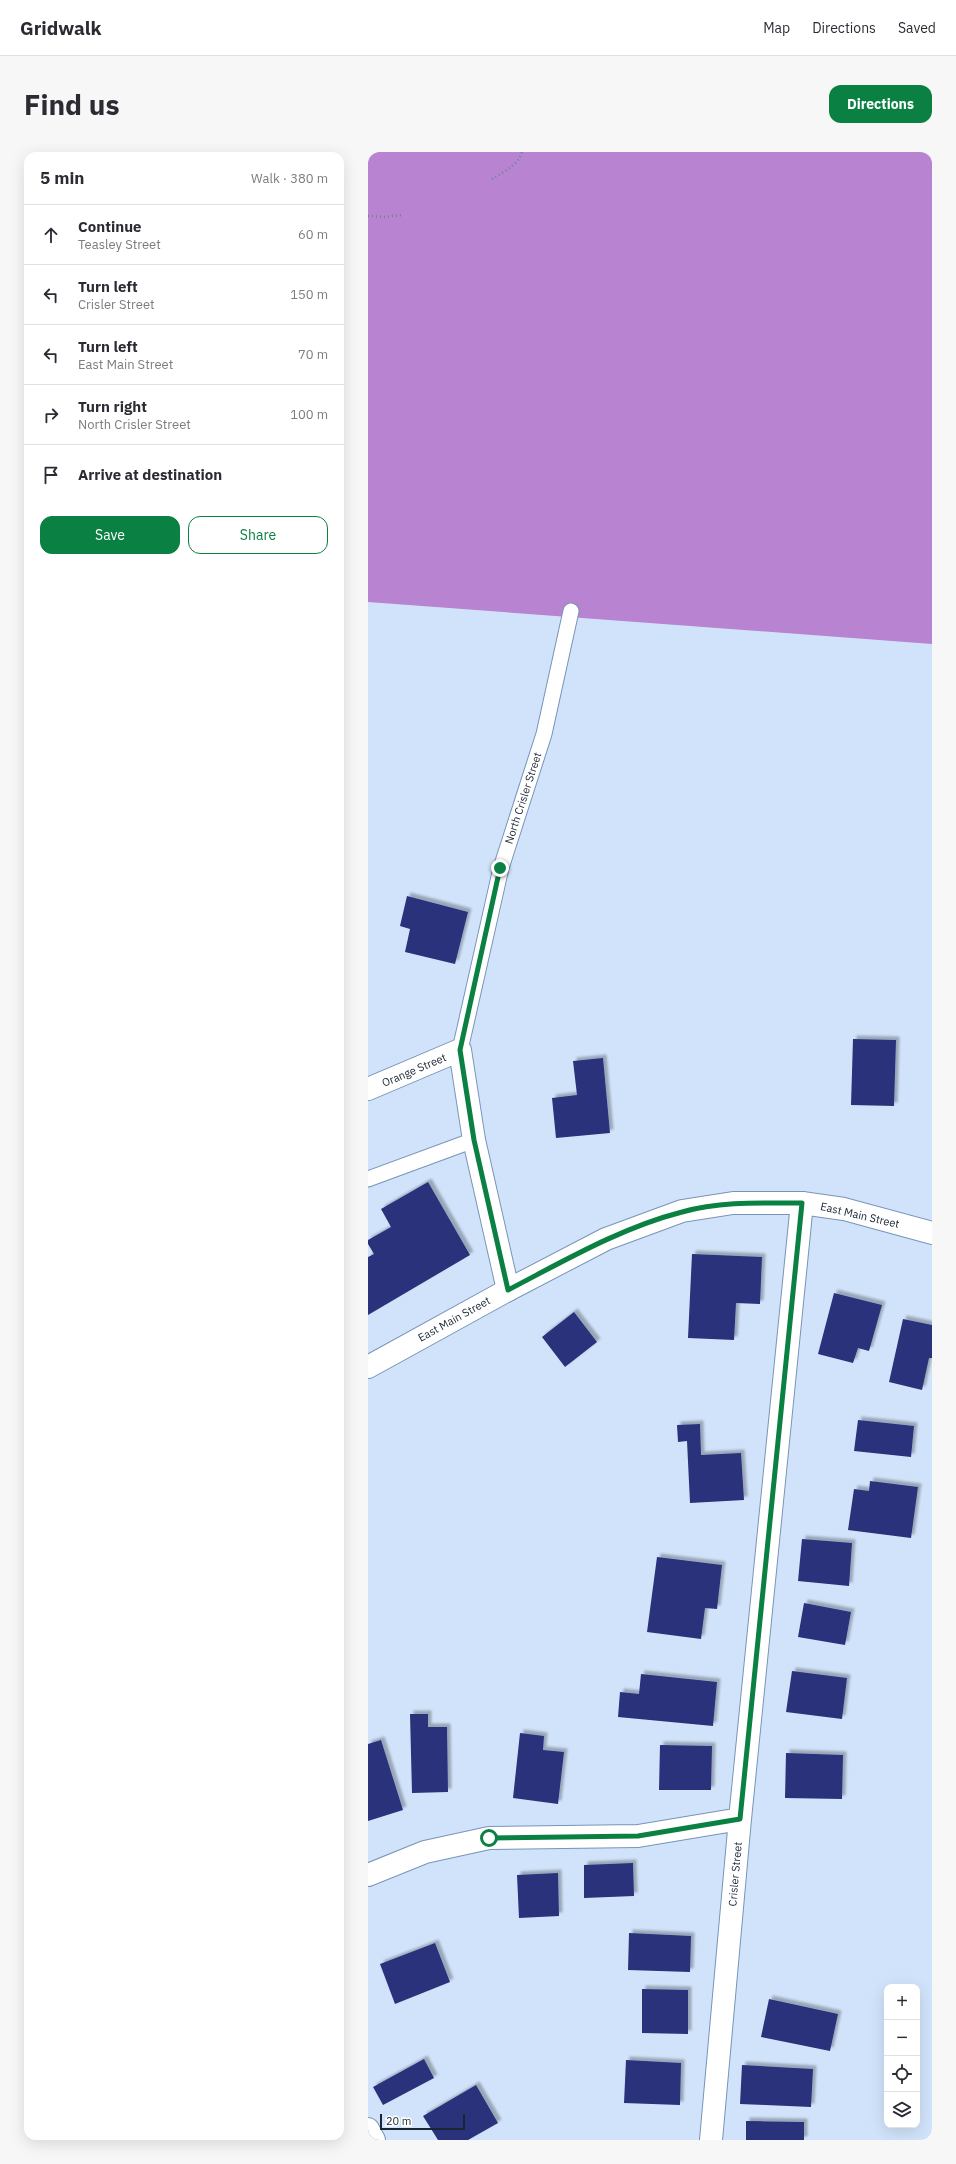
<!DOCTYPE html>
<html lang="en">
<head>
<meta charset="utf-8">
<style>
  :root { --surface:#fff; --page:#f7f7f7; --text:#2b2b33; --muted:#7c7c81; --line:#e1e1e2; --accent:#0b8043 }
  body { margin:0; font-family:"IBM Plex Sans",sans-serif; background:var(--page); color:var(--text) }
  .controls { position:absolute; right:12px; bottom:12px; display:grid; overflow:hidden; border-radius:8px; box-shadow:0 4px 16px #0002 }
  .controls button { width:36px; height:36px; display:grid; place-items:center; padding:0; border:0; border-bottom:1px solid var(--line); background:var(--surface); color:var(--text); font:20px sans-serif }
  .scale { position:absolute; left:12px; bottom:10px; width:85px; box-sizing:border-box; padding-left:4px; border:2px solid #192533; border-top:0; font-size:11px; line-height:14px; white-space:nowrap; color:#192533; -webkit-text-stroke:3px #fff; paint-order:stroke }
  .stop { position:absolute; width:12px; height:12px; margin:-9px; border:3px solid #0b8043; border-radius:50%; background:#fff }
  .stop.end { background:#0b8043; border-color:#fff; box-shadow:0 1px 4px #0008 }
  .list { margin:0; padding:0; list-style:none }
  h2 { display:flex; justify-content:space-between; align-items:center; height:52px; margin:0; padding:0 16px; font-size:17px }
  h2 small { font-size:13px; font-weight:400; color:var(--muted) }
  .list li { display:grid; grid-template-columns:26px 1fr auto; gap:12px; align-items:center; box-sizing:border-box; height:60px; padding:0 16px; border-top:1px solid var(--line) }
  .list b { display:block; font-size:15px; white-space:nowrap }
  .list p { margin:0; font-size:13px; white-space:nowrap; color:var(--muted) }
  .list em { font-size:13px; font-style:normal; color:var(--muted) }
  .actions { display:flex; gap:8px; padding:12px 16px }
  .actions a { flex:1; padding:9px 0; border:1px solid var(--accent); border-radius:12px; text-align:center; font-size:14px; color:var(--accent) }
  .actions .main { background:var(--accent); color:#fff }
  .icon { flex:none; width:22px; height:22px; fill:none; stroke:currentColor; stroke-width:2; stroke-linecap:round; stroke-linejoin:round }
  .map { position:relative; flex:none; width:564px; height:1988px; overflow:hidden; border-radius:12px }
  header { display:flex; align-items:center; gap:24px; box-sizing:border-box; height:56px; padding:0 20px; background:var(--surface); border-bottom:1px solid var(--line) }
  header strong { font-size:19px }
  nav { display:flex; gap:22px; margin-inline-start:auto; font-size:14px }
  .intro { display:flex; align-items:center; justify-content:space-between; box-sizing:border-box; height:96px; padding:0 24px }
  h1 { margin:0; font-size:28px }
  .button { padding:10px 18px; border-radius:12px; background:var(--accent); color:#fff; font-size:14px; font-weight:700 }
  main { display:flex; gap:24px; padding:0 24px }
  aside { flex:1; background:var(--surface); border-radius:12px; box-shadow:0 4px 16px #0002 }
  .map>svg:first-child { display:block }
</style>
</head>
<body>
<header>
<strong>Gridwalk</strong>
<nav><a>Map</a><a>Directions</a><a>Saved</a></nav>
</header>
<div class="intro"><h1>Find us</h1><a class="button">Directions</a></div>
<main>
<aside>
<h2>5 min<small>Walk · 380 m</small></h2>
<ul class="list">
<li><svg class="icon" aria-label="ahead" viewBox="0 0 24 24"><path d="M12 20V5M6 11l6-6 6 6"/></svg><div><b>Continue</b><p>Teasley Street</p></div><em>60 m</em></li>
<li><svg class="icon" aria-label="left" viewBox="0 0 24 24"><path d="M17 20v-9H6M10 6l-5 5 5 5"/></svg><div><b>Turn left</b><p>Crisler Street</p></div><em>150 m</em></li>
<li><svg class="icon" aria-label="left" viewBox="0 0 24 24"><path d="M17 20v-9H6M10 6l-5 5 5 5"/></svg><div><b>Turn left</b><p>East Main Street</p></div><em>70 m</em></li>
<li><svg class="icon" aria-label="right" viewBox="0 0 24 24"><path d="M7 20v-9h11M14 6l5 5-5 5"/></svg><div><b>Turn right</b><p>North Crisler Street</p></div><em>100 m</em></li>
<li><svg class="icon" aria-label="arrive" viewBox="0 0 24 24"><path d="M6 21V4h12l-3 4 3 4H6"/></svg><div><b>Arrive at destination</b></div></li>
</ul>
<div class="actions"><a class="main">Save</a><a>Share</a></div>
</aside>
<div class="map">
<svg width="564" height="1988" viewBox="0 0 564 1988">
  <defs>
    <filter id="shadow"><feDropShadow dx="3.5" dy="-3.5" stdDeviation="1" flood-color="#0004"/></filter>
  </defs>
  <rect width="100%" height="100%" fill="#d1e3fa"/>
  <path fill="#b883d1" d="M0 0H564V492L0 450Z"/>
  <path fill="#2a307b" filter="url(#shadow)" d="M39 744 100 760 87 812 37 800 42 777 32 774Z
    M485 887 528 888 526 954 483 953Z
    M235 906 242 981 188 986 184 946 209 943 205 909Z
    M60 1030 102 1103 0 1163V1105L6 1102 0 1092V1088L23 1075 13 1057Z
    M324 1102 394 1105 392 1152 368 1151 366 1188 320 1186Z
    M466 1141 514 1153 501 1199 490 1196 485 1211 450 1202Z
    M206 1160 229 1190 197 1215 174 1185Z
    M535 1167 564 1173V1206H561L554 1238 521 1230Z
    M490 1268 546 1274 543 1305 486 1299Z
    M332 1272 333 1303 373 1301 376 1348 322 1351 319 1289 310 1290 309 1273Z
    M502 1329 550 1335 543 1386 480 1378 486 1337 501 1339Z
    M434 1387 484 1391 481 1434 430 1429Z
    M289 1405 354 1413 349 1457 337 1456 333 1487 279 1480Z
    M436 1451 483 1460 477 1493 430 1485Z
    M424 1519 479 1526 474 1567 418 1560Z
    M273 1522 349 1530 345 1574 250 1565 252 1540 271 1542Z
    M42 1562H60V1575H79L80 1640 44 1641Z
    M152 1581 176 1584 175 1598 196 1600 190 1652 145 1646Z
    M13 1588 35 1658 0 1669V1592Z
    M292 1593 344 1594 343 1638H291Z
    M418 1601 475 1603 474 1647 417 1646Z
    M265 1711 266 1744 216 1746V1713Z
    M190 1721 191 1764 151 1766 149 1723Z
    M261 1781 323 1784 322 1820 260 1818Z
    M67 1791 82 1830 27 1852 12 1812Z
    M274 1837 320 1838V1882L274 1881Z
    M401 1847 470 1862 462 1899 393 1885Z
    M56 1907 66 1926 15 1953 5 1935Z
    M258 1908 313 1911 312 1953 256 1951Z
    M374 1913 445 1917 443 1955 372 1952Z
    M108 1933 130 1971 100 1988H70L55 1964Z
    M378 1969 436 1970V1988H378Z"/>
  <g fill="none" stroke-linecap="round" stroke-linejoin="round">
    <defs>
      <path id="service" d="M92 898 133 716 176 582 203 459
        M0 1027 106 988"/>
      <path id="minor" d="M0 937 92 898 106 988 140 1138
        M0 1723 57 1700 121 1686 270 1684 372 1667
        M0 1977 6 1988
        M343 1988 372 1667 434 1051"/>
      <path id="secondary" d="M0 1215 140 1138 238 1087 314 1059 365 1051H434L476 1057 564 1081"/>
    </defs>
    <use href="#service" stroke="#7894b8" stroke-width="17"/>
    <use href="#minor" stroke="#7894b8" stroke-width="24"/>
    <use href="#secondary" stroke="#7894b8" stroke-width="24"/>
    <path stroke="#728194" stroke-width="2.5" stroke-dasharray="1 3" stroke-linecap="butt" d="M124 27C135 20 150 14 154 0
      M0 64 15 65 35 63"/>
    <use href="#service" stroke="#fff" stroke-width="15"/>
    <use href="#minor" stroke="#fff" stroke-width="22"/>
    <use href="#secondary" stroke="#fff" stroke-width="22"/>
  </g>
  <g fill="none" stroke-linecap="round" stroke-linejoin="round">
    <path stroke="#0b8043" stroke-width="5" d="M121 1686 270 1684 372 1667 434 1051C395 1051 353 1049 314 1060 252 1076 196 1109 140 1138L106 988 92 898 132 716"/>
  </g>
  <g text-anchor="middle" stroke-width="4" stroke-linejoin="round" paint-order="stroke">
    <g font-size="11" fill="#192533" stroke="#fff">
      <text transform="translate(155 646) rotate(-72)" y="4">North Crisler Street</text>
      <text transform="translate(46 918) rotate(-23)" y="4">Orange Street</text>
      <text transform="translate(492 1063) rotate(13)" y="4">East Main Street</text>
      <text transform="translate(86 1167) rotate(-29)" y="4">East Main Street</text>
      <text transform="translate(367 1722) rotate(-85)" y="4">Crisler Street</text>
    </g>
  </g>
</svg>
<div class="controls">
<button>+</button>
<button>−</button>
<button><svg class="icon" aria-label="locate" viewBox="0 0 24 24"><circle cx="12" cy="12" r="6"/><path d="M12 2v4M12 18v4M2 12h4M18 12h4"/></svg></button>
<button><svg class="icon" aria-label="layers" viewBox="0 0 24 24"><path d="M12 4l9 5-9 5-9-5zM3 14l9 5 9-5"/></svg></button>
</div>
<div class="scale">20 m</div>
<div class="stop" style="left:121px;top:1686px"></div>
<div class="stop end" style="left:132px;top:716px"></div>
</div>
</main>
</body>
</html>
